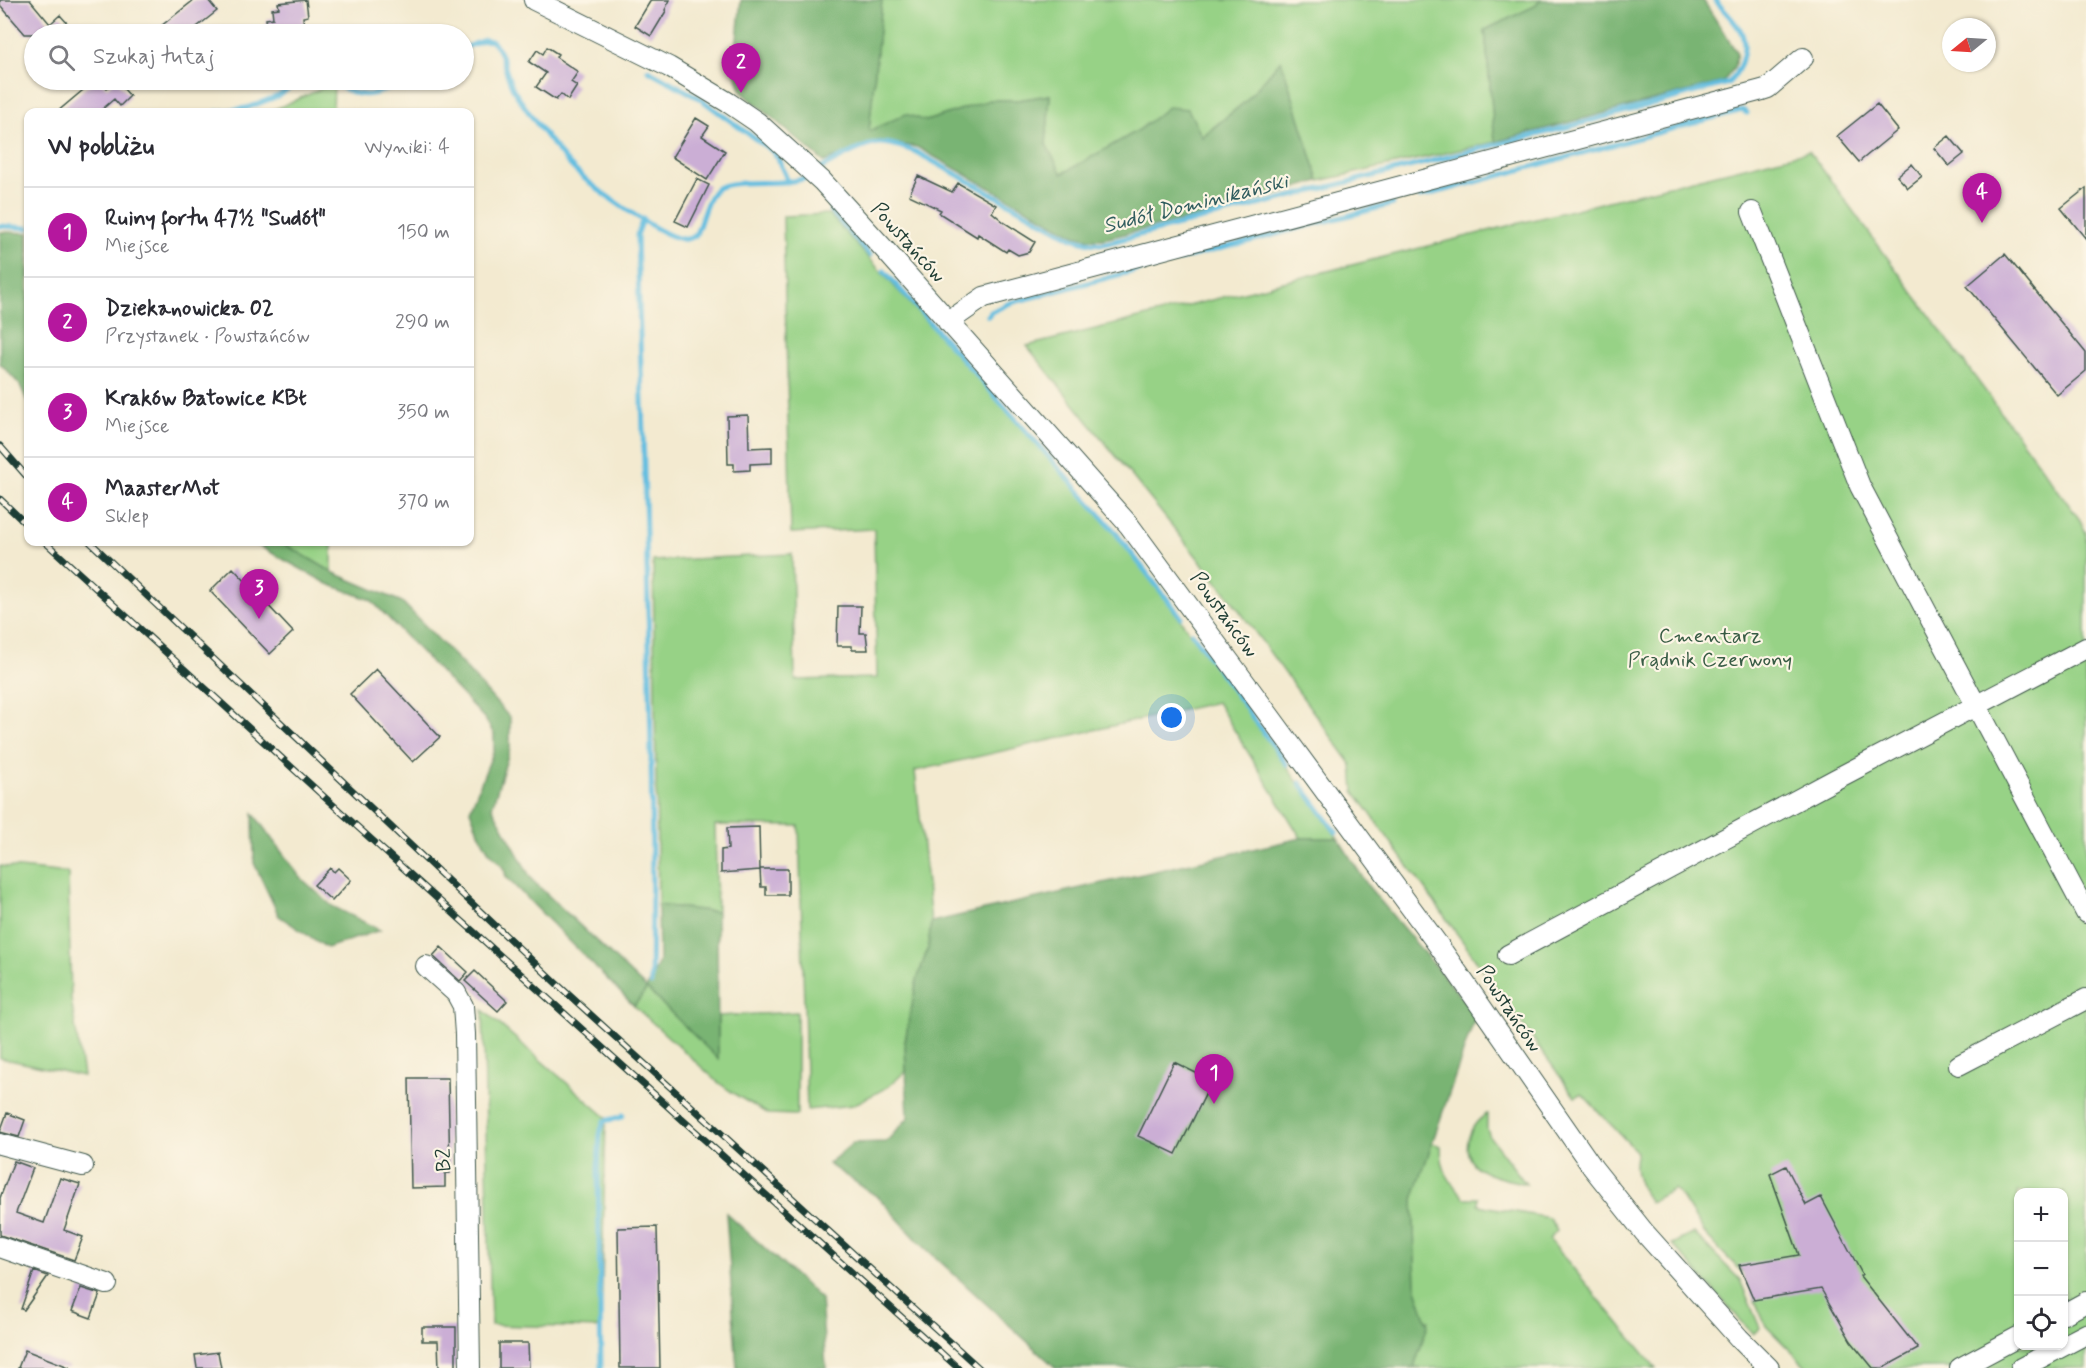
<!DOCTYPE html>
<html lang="pl">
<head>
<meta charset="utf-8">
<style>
  :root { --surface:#fff; --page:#f2f2f3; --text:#2b2b33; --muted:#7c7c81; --line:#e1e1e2; --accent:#b5179e }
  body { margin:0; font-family:Mynerve,sans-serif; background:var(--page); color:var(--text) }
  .controls { position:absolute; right:18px; bottom:18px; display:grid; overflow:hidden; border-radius:12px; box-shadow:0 2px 4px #0004 }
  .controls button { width:54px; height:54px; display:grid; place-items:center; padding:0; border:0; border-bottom:2px solid var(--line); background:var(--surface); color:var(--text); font:30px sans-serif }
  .compass { position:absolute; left:1942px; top:18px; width:54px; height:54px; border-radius:50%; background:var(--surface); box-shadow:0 2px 4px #0004; rotate:252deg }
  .you { position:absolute; left:1172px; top:718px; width:21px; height:21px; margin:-15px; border:4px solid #fff; border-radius:50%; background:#1a73e8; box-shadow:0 0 0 9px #1a73e833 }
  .badge { display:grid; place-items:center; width:39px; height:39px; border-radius:50%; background:var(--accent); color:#fff; font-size:20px; font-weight:700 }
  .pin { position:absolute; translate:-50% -50px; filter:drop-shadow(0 2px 3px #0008) }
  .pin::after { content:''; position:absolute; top:32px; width:21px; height:18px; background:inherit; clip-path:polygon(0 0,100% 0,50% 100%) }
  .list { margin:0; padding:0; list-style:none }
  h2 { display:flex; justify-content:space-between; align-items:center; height:78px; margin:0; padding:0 24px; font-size:26px }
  h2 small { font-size:20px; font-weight:400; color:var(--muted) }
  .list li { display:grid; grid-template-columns:39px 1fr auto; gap:18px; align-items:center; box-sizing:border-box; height:90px; padding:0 24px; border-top:2px solid var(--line) }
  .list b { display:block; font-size:22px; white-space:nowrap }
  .list p { margin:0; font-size:20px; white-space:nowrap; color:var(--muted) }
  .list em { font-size:20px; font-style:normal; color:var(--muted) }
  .icon { flex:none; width:33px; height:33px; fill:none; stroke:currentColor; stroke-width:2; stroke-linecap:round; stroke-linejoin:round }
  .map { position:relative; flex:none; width:2086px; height:1368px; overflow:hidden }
  .search { position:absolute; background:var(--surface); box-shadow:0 2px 4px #0004; left:24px; top:24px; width:450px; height:66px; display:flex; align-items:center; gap:15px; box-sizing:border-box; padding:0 21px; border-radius:33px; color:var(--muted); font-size:22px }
  .panel { position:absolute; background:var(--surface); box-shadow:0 2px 4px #0004; left:24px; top:108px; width:450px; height:438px; border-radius:12px }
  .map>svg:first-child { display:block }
</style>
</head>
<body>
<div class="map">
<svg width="2086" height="1368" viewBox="0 0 2086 1368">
  <rect width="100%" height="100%" fill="#fcf5e5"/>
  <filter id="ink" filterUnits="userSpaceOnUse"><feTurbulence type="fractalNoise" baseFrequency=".0167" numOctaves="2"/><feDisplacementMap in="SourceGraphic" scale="12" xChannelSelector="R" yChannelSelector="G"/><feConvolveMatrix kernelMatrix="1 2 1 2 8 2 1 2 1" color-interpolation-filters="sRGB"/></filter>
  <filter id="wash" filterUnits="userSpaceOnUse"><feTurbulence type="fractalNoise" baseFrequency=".008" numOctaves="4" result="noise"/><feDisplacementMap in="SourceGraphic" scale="24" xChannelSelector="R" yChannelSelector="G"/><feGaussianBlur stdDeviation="1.35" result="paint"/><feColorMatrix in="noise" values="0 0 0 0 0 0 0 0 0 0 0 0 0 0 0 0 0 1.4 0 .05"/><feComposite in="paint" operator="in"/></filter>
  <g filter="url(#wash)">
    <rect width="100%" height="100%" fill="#f3ead0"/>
    <path fill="#97d286" stroke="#5b885d" stroke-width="1.5" fill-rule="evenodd" d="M882 0H1541L1535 6 1485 30 1495 142 1319 181 1281 60 1246 101 1201 137 1168 107 1139 130 1062 174 1046 145 1050 95 1018 100H990L926 121 869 131Z
      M334 83 333 112H269Z
      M1809 151 2080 520 2086 533V1368H1808L1766 1326 1743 1273 1707 1237 1683 1199 1674 1189 1650 1202C1639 1186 1631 1172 1637 1152L1582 1094 1575 1097 1354 791 1352 765 1231 599 1027 346ZM2018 1192H2064V1346H2018Z
      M829 214 1118 533 1338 838H1301L1217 702 915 771 931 922 928 948 917 980 905 1041 906 1071 888 1087 853 1105 807 1110 799 826 715 825 717 912 658 905 653 561 792 554 795 680 877 678 874 529 791 533 783 216Z
      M281 542H332V572Z
      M0 866 68 873 71 999 83 1076 0 1058Z
      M646 988 718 1058V1016L797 1012V1115L768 1114 736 1095 719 1083 634 1006Z
      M483 1010 606 1117 601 1328 491 1325Z
      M1487 1114V1129L1490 1137 1526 1184C1503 1178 1461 1174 1468 1141 1470 1130 1477 1120 1487 1114Z
      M1432 1143 1441 1146C1441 1171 1448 1179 1464 1198H1478V1205L1549 1218 1557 1231 1549 1239 1656 1368H1414L1429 1320H1426L1416 1289 1413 1199Z
      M1694 1233 1740 1280 1760 1328 1753 1334 1672 1244Z"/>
    <path fill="#79b473" stroke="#4c7854" stroke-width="1.5" d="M741 0H882L869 131 906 114 926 121 990 100H1018L1050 95 1046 144 1062 174 1139 130 1168 107 1188 109 1202 137 1246 101 1281 60 1319 181 1218 212 1103 239H1090L1074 235 917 147 879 141 824 162 742 92 734 69Z
      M1541 0H1703L1737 53 1734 68 1723 82 1495 142 1485 30 1535 6Z
      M0 232 28 233V403L20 385 0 363Z
      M252 542H281L332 572 402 602 462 664 510 718V749L492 807 532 880 646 988 659 962 658 905 717 912 718 1059 647 989 634 1006 506 877C505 865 494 859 488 850 480 837 475 824 470 810L494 750V734L485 719 371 600 328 584Z
      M253 813 300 877 332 906 380 930 327 948 279 916 254 863Z
      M1301 838H1338L1368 886 1476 1015 1413 1199 1416 1289 1428 1324 1414 1368H1056L920 1243 878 1197 828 1164 853 1143 886 1142 908 1118 905 1041 917 980 928 948 931 922Z
      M726 1213 821 1299 826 1368H737Z"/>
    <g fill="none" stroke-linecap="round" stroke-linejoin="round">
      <path stroke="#63bee0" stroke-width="5" d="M464 48 484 40 492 41C506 56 505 78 516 94 533 119 551 145 572 167 589 185 658 235 682 239 687 240 691 238 695 236 702 222 704 204 713 192 725 175 787 189 810 176
        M648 70 699 98 772 151 778 158 788 182
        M332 80C360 103 376 96 405 80
        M216 112 247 108 278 96 301 80
        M817 171C832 162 861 145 879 143 891 142 904 148 916 152L1072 238 1090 243 1103 244 1579 124 1728 83C1740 72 1748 50 1742 34 1737 22 1723 10 1715 0
        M1420 197 1742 110 1747 113
        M830 210 870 255
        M643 219 637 235C644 485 655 734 651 984
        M0 226 28 228
        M884 271 1111 527 1181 617
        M988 316 991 312 1010 303 1393 204
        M1192 633 1287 765
        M1300 783 1336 832
        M601 1368 598 1168 600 1133 604 1121 622 1117 623 1115"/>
    </g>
    <g id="blocks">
      <path fill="#cbaed5" d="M0 0H30L50 24 60 15 77 34H25L0 5Z
        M194 0H208L217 11 188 34H151Z
        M306 0 308 16 303 17 304 29 267 34 266 19 273 18 272 9 279 8 278 3Z
        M651 0H670L665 10 666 11 651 36 635 26Z
        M547 47 558 54 556 57 578 72 571 82 577 86 568 100 561 94 556 100 536 87 546 73 529 62 537 50 543 54Z
        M95 80H99L107 88 116 80 130 96 120 106 114 99 99 112H57Z
        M1877 104 1898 130 1859 162 1837 136Z
        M696 118 709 126 702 136 725 151 707 180 672 157Z
        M1949 136 1964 154 1949 166 1934 148Z
        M1912 164 1922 177 1908 188 1897 176Z
        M918 176 952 192 958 183 996 205 992 212 1005 223 1035 242 1029 252 1018 255 1008 249 1006 252 978 234 977 237 939 213 941 210 909 195Z
        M697 179 709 185 688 227 675 221Z
        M2086 188V239L2061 208Z
        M2005 254 2086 353V371L2057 395 1967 286Z
        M748 415 749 448 772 447V463L750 464V470L734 471V464H728L727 416Z
        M233 568 293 632 270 654 210 591Z
        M838 606H861L860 633H866L868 650H852V646H837Z
        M376 669 440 737 413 762 350 694Z
        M759 827 760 870 721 873V850L728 849 727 828Z
        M330 868 334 872 338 868 351 880 332 901 314 885Z
        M760 869H788V895H766V887H761Z
        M441 947 468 972 460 981 433 956Z
        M475 971 507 1001 498 1011 465 981Z
        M1174 1062 1212 1081 1176 1154 1138 1136Z
        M409 1078H448L450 1173H445V1187L411 1188Z
        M7 1113 25 1120 19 1137 0 1132Z
        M14 1161 33 1168 16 1213 44 1223 60 1178 80 1184 64 1230 83 1237 74 1260 0 1235V1198Z
        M1786 1166 1806 1205 1821 1197 1862 1274 1860 1276 1918 1349 1883 1368H1873L1851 1341 1821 1289 1754 1300 1739 1265 1799 1255 1770 1174Z
        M657 1227 660 1368H620L618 1228Z
        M34 1271 48 1276 24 1310 21 1309Z
        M81 1288 100 1294 91 1318 72 1311Z
        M422 1327H456V1368H439L438 1341H422Z
        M499 1343H528L529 1368H499Z
        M25 1350 69 1367V1368H18Z
        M218 1352 221 1368H197L195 1355Z"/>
    </g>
  </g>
  <g filter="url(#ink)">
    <use href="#blocks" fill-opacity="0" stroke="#3f574b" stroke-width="1.5"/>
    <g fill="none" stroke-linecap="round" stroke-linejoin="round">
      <defs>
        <path id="minor" d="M534 0 669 67 729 103 757 122 822 181 885 250 1129 525 1439 946 1593 1168 1644 1232 1739 1338 1769 1368
          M1752 212 1860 486 2086 913
          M948 322 984 297 1762 90 1768 88 1803 58
          M1508 955 1836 779 2086 648
          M426 966 456 993 463 1006 465 1034 470 1368
          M1959 1065 2086 999
          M0 1144 83 1166
          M0 1247 107 1284
          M2064 1314 2086 1302
          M1960 1368 2018 1337
          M2021 1368 2086 1334"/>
      </defs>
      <use href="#minor" stroke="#3f574b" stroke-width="22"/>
      <use href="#minor" stroke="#fff" stroke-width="20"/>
      <defs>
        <path id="rail" d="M0 446 28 478
          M0 499 28 526
          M45 542 321 794 958 1368
          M90 542 557 984 979 1368"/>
      </defs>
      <use href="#rail" stroke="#1f3d34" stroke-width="7"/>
      <use href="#rail" stroke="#fcf5e5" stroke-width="4.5" stroke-dasharray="14" stroke-linecap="butt"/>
    </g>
  </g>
  <g text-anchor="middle" stroke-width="4.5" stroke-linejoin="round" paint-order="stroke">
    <g font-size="21" fill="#1f3d34" stroke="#fcf5e5">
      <text transform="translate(909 242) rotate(48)" y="7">Powstańców</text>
      <text transform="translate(1225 614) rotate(54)" y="7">Powstańców</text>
      <text transform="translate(1510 1008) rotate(56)" y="7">Powstańców</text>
      <text transform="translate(443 1160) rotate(-91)" y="7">B2</text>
    </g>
    <g font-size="21" fill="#375b44" stroke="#fcf5e5">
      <text x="1710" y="642">Cmentarz<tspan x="1710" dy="24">Prądnik Czerwony</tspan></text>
    </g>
    <g font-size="22" font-style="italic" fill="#305d5f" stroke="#fcf5e5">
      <text transform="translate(1195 202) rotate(-14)" y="8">Sudół Dominikański</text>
    </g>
  </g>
</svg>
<div class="controls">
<button>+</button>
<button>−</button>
<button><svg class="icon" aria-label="locate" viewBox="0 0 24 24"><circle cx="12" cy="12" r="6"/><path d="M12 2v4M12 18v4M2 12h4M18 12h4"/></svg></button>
</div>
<svg class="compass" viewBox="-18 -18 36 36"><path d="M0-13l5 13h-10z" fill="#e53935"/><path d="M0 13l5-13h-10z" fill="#7c7c81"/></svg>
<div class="you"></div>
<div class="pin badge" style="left:1214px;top:1104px">1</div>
<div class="pin badge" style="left:741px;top:93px">2</div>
<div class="pin badge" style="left:259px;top:619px">3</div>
<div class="pin badge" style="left:1982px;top:223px">4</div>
<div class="search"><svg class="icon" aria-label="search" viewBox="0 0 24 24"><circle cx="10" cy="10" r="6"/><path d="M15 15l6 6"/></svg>Szukaj tutaj</div>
<section class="panel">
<h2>W pobliżu<small>Wyniki: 4</small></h2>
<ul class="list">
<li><span class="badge">1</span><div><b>Ruiny fortu 47½ &quot;Sudół&quot;</b><p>Miejsce</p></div><em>150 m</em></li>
<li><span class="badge">2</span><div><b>Dziekanowicka 02</b><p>Przystanek · Powstańców</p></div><em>290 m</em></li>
<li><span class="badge">3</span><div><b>Kraków Batowice KBt</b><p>Miejsce</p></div><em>350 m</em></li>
<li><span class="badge">4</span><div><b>MaasterMot</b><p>Sklep</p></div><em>370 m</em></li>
</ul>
</section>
</div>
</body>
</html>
